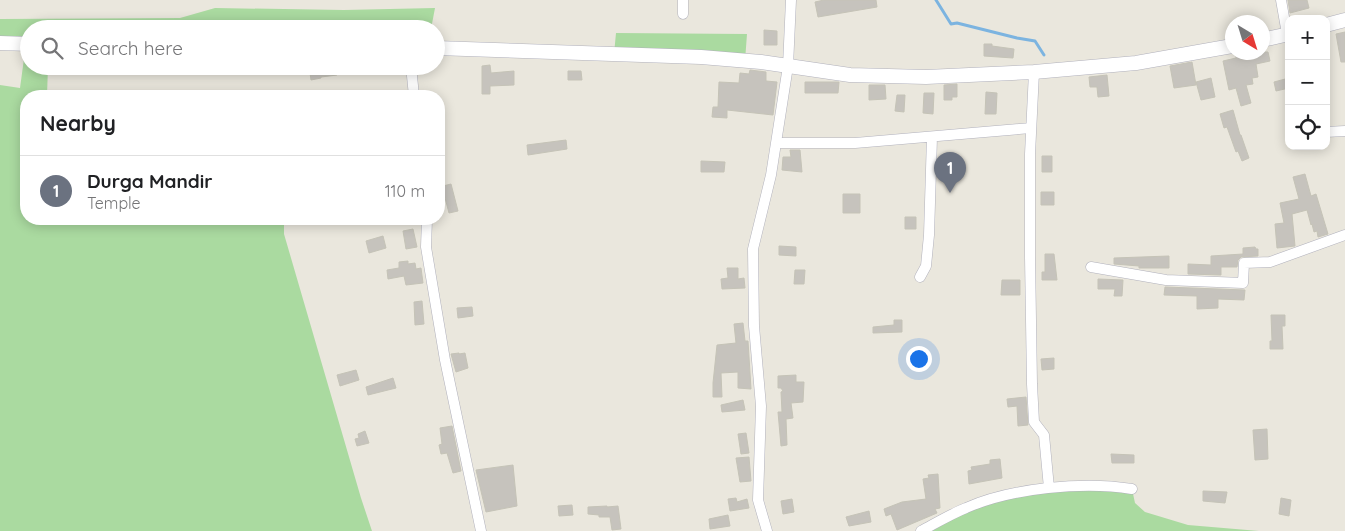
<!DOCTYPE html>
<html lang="en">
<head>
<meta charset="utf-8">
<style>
  :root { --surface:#fff; --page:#f2f2f2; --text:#202124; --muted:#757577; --line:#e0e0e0; --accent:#5052e5 }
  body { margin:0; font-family:Quicksand,sans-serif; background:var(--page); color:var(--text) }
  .controls { position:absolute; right:15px; top:15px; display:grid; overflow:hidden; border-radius:10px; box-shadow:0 2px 12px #0003 }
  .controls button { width:45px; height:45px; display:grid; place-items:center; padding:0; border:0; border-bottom:1px solid var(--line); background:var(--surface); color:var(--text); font:25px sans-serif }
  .compass { position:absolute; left:1225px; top:15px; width:45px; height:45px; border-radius:50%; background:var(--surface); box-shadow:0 2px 12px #0003; rotate:142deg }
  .you { position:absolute; left:918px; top:358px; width:18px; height:18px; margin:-12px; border:4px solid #fff; border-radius:50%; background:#1a73e8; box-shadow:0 0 0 8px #1a73e833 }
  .badge { display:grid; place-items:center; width:32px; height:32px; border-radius:50%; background:var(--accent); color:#fff; font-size:16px; font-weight:700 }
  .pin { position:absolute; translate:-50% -41px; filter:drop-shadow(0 1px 2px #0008) }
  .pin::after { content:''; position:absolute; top:26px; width:18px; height:15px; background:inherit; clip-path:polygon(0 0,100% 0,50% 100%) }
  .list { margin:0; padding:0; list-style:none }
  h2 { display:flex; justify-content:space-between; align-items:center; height:65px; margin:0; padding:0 20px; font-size:21px }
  h2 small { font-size:16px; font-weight:400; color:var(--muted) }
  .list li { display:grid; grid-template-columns:32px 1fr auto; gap:15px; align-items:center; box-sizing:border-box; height:70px; padding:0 20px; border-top:1px solid var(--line) }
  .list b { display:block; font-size:19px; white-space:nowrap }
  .list p { margin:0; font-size:16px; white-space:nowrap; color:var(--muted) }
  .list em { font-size:16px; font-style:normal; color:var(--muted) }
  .icon { flex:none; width:28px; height:28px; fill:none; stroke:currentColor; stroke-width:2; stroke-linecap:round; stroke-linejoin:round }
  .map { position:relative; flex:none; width:1345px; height:531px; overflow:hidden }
  .search { position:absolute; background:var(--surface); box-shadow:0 2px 12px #0003; left:20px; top:20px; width:425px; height:55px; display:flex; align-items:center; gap:12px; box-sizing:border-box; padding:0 18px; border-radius:28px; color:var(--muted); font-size:19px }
  .panel { position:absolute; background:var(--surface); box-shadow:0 2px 12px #0003; left:20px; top:90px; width:425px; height:135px; border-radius:20px }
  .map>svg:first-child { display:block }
</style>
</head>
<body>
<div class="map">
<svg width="1345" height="531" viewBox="0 0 1345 531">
  <rect width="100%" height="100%" fill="#eae7dd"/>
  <path fill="#aadaa0" d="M215 8 344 10 435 8 431 29H29V66H48L47 96H26V219H284V234L361 498 372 531H0V85L20 88 26 44 0 43V19L180 18Z
    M616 33 747 34 745 61 614 54Z
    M1132 489 1135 503 1145 512 1188 525 1259 531H921L1009 493Z"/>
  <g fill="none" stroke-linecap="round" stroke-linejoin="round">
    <path stroke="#7cb4e0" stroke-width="3" d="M936 0 951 24 957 23 1017 38 1035 41 1044 55"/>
  </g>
  <path fill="#c6c3bd" stroke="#c5c3b7" d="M824 0H876L877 7 818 17 815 2Z
    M1288 0H1307L1309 8 1290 13Z
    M764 30 777 31V45H764Z
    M1345 32V62H1341L1336 34Z
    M984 44H992V46L1014 49 1013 58 984 56Z
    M1240 52H1268L1270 61 1256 64 1258 77 1252 78 1253 84 1246 85 1251 103 1241 106 1236 88 1229 90 1223 61 1236 58V54Z
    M1192 62 1196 85 1174 88 1170 66Z
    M490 65 491 73 514 71V85L490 86V94H482V66Z
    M309 66H355V72L337 74V75L321 77V78L311 80Z
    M750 70 766 72V81L777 82 773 115 727 110V118L712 117 713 107H718L719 82 739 83 740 73 749 74Z
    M568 71H581L582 80H568Z
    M1107 75 1109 96 1098 97 1097 87H1090L1089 77Z
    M1211 78 1215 97 1201 100 1196 82Z
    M1289 78V88L1276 91 1274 82Z
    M805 82H839L838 93H805Z
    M957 84V97H952V100H944V85Z
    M869 85H885L886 99 869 100Z
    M986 92 997 93 996 114H985Z
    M924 93H934L933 114 923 113Z
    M897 95H905L904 112 895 111Z
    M1233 110 1240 135H1241L1249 158 1242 161 1238 151 1236 152 1227 127 1224 128 1220 114Z
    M566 140 567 149 528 155 527 145Z
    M790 150H800L802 172 782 170 783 157H791Z
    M1042 156H1052V172H1042Z
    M701 161 725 162 724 172H701Z
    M1305 174 1311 196 1316 194 1328 234 1318 237 1317 231 1314 232 1312 224 1311 225 1307 210 1292 214 1295 246 1277 248 1275 224 1284 223 1280 203 1299 199 1293 177Z
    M451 184 458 211 449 213 444 194 439 196V187Z
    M1041 192H1054V205H1041Z
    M843 194H860V213H843Z
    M905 217H916V229H905Z
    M413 229 417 247 406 249 403 231Z
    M383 236 386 248 369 253 366 241Z
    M779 246 796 247V256L779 255Z
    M1255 247 1256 249H1258V256L1241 257 1238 260 1237 267H1221V275L1188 274V264L1211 265V256L1243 254V248Z
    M1045 254H1054L1057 280H1042V272H1045Z
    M1169 256V268H1139V266L1114 264V258Z
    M408 261V264L415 263 416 269 421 268 423 283 406 285 404 276 388 279 387 270 399 268V262Z
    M727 268H738V279L744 278 745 288 722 289 721 279 728 278Z
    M795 270H805L804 284H794Z
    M1098 279 1123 280 1122 296H1114L1115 289H1098Z
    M1002 280H1020V295H1001Z
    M1165 287 1245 290 1244 300 1218 299V308L1197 309V296L1164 295Z
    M422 301 424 324 415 325 414 302Z
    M472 307 473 316 458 318 457 308Z
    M1271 315H1285V326H1282L1283 349H1270V341H1272Z
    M894 320H902V332L873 333V327L894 325Z
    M743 323 745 341H748L751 389 738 388V372L721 373 722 397H713V383L717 345 736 343 734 324Z
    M459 353V354L465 353 468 368 456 372 451 354Z
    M1054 358V369L1042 370 1041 359Z
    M356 370 359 380 340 386 337 375Z
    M796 375V382H804L803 402 791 403 793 418 786 419 787 445 781 446 778 412H782L781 392 783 391 781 388H778V376Z
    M393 378 396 388 368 395 366 387Z
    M1026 397 1028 425 1018 426 1017 406 1008 407 1007 399Z
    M743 400 745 410 722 412 721 405Z
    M452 426 461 471 453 473 447 453 441 454 439 445 442 444 440 428Z
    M1267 429 1268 459 1255 460 1253 430Z
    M365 431 369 443 357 446 355 439 359 438 358 434Z
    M746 433 749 453 741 454 738 434Z
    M1111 454 1134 455V463H1112Z
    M749 457 751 481 740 482 736 458Z
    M1000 459 1002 478 969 484 968 471 972 470 971 467 990 464V460Z
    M513 465 517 506 486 512 476 470Z
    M938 474 940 508 935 509 937 513 897 530 891 514 886 516 884 509 902 502 926 499 923 479 929 478 928 475Z
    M1203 491 1227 492 1225 503 1203 501Z
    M736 498 737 502 747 499 749 508 730 511 728 499Z
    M1281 498 1291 500 1289 516 1279 514Z
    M792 499 794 512 783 514 781 501Z
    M572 505 573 515 559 516 558 506Z
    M607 506V507L618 506 621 529 612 530 610 517H599V515L588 514V507Z
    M869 511 871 522 849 526 846 517Z
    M728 515 730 526 710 529 709 519Z"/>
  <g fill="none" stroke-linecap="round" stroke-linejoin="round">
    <defs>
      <path id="minor" d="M683 0V14
        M1281 0 1287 34
        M411 66 414 96
        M1034 72 1030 154V257L1032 384 1034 422 1044 435 1049 488
        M1326 132 1345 131
        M776 143H855L1031 128
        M427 219 426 247 445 360 481 531
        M1091 267 1166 280 1243 283 1244 263 1270 262 1345 235
        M920 277 926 266 929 235 932 137
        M767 531 758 500 761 406 754 326 753 249 771 175 788 66 791 0
        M921 531C936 523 951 514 966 508 1011 488 1084 481 1132 489"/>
      <path id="secondary" d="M1326 25 1345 20
        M1262 40 1289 34
        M0 43 29 44
        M436 48 701 57 761 62 850 75 926 77 1034 72 1136 63 1232 46"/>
    </defs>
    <use href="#minor" stroke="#b1b1bc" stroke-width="11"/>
    <use href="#secondary" stroke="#b1b1bc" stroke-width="15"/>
    <use href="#minor" stroke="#fff" stroke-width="10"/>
    <use href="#secondary" stroke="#fff" stroke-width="14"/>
  </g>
</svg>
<div class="controls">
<button>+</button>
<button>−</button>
<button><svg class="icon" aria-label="locate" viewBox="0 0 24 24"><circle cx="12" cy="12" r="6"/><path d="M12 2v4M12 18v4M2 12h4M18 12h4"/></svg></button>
</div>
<svg class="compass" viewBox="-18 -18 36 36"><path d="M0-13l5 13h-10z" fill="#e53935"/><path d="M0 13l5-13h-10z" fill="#757577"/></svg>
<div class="you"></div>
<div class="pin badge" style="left:950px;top:193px;background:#6b7280">1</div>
<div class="search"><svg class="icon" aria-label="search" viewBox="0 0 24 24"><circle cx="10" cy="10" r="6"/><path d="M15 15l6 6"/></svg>Search here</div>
<section class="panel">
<h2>Nearby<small></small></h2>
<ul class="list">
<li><span class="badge" style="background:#6b7280">1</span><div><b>Durga Mandir</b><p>Temple</p></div><em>110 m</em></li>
</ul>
</section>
</div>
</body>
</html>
